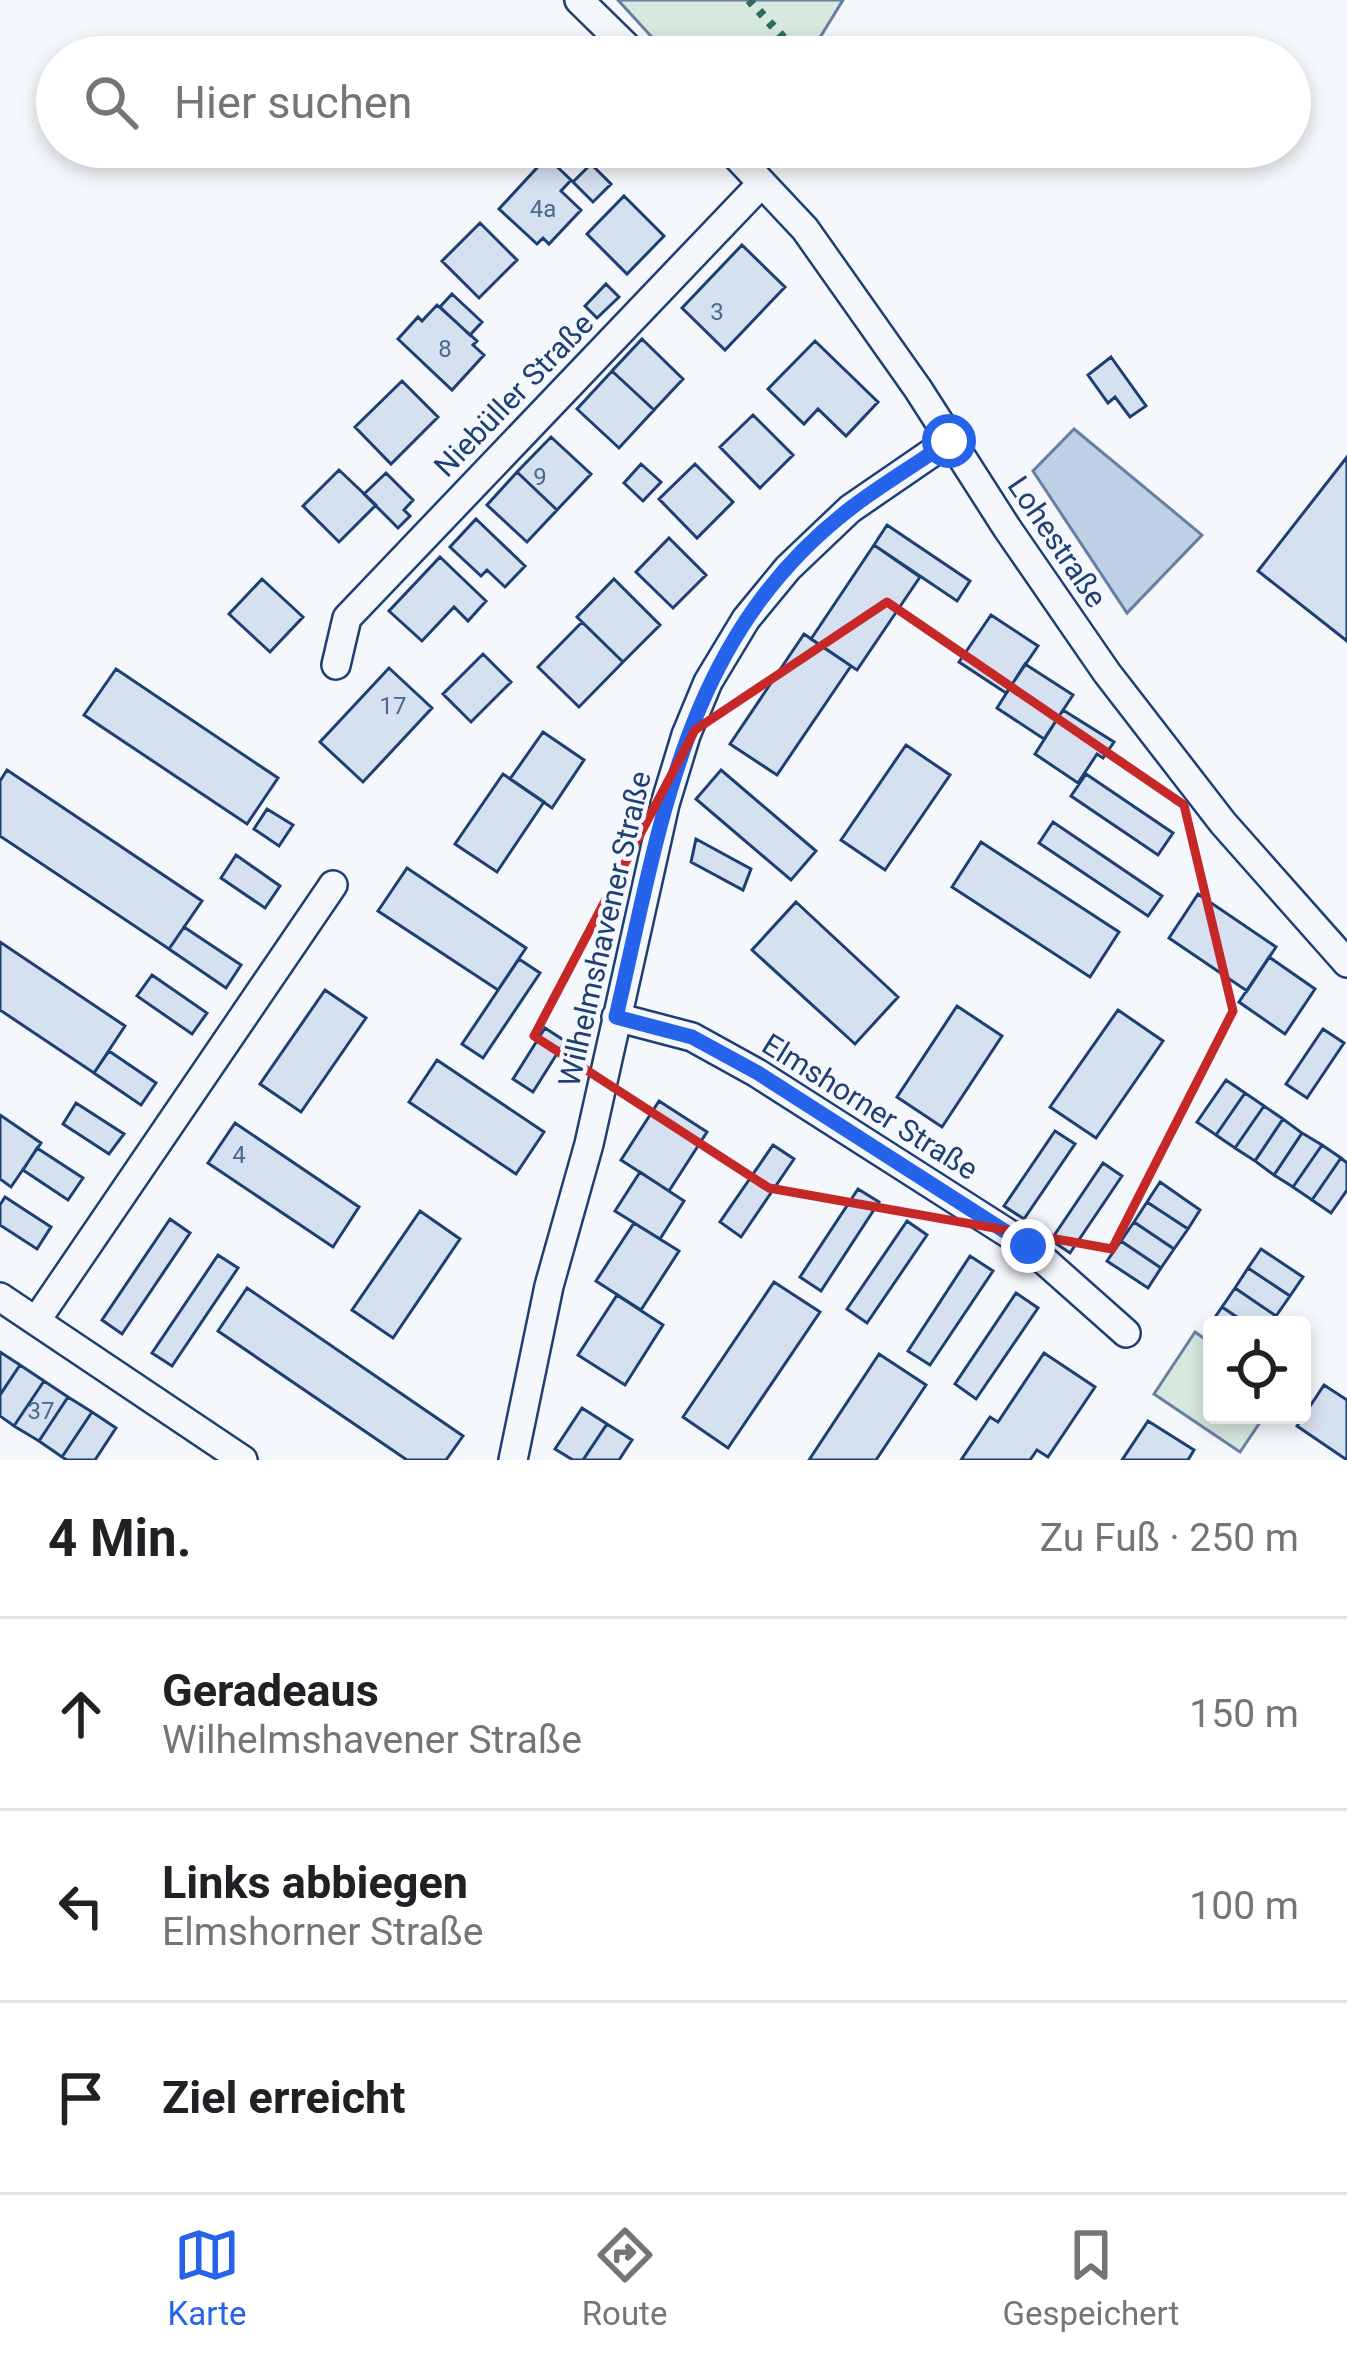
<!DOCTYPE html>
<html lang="de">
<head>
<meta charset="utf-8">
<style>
  :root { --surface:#fff; --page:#f6f6f6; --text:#202124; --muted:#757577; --line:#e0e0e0; --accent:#2563eb }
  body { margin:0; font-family:Roboto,sans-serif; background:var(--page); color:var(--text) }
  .controls { position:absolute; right:36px; bottom:36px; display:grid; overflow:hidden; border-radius:12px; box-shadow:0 6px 18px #0003 }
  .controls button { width:108px; height:108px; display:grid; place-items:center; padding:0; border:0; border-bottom:3px solid var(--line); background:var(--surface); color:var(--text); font:60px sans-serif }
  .stop { position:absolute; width:36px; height:36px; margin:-27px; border:9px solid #2563eb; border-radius:50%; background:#fff }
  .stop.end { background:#2563eb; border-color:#fff; box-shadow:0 3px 12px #0008 }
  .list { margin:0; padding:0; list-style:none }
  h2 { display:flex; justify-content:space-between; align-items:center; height:156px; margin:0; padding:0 48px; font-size:51px }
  h2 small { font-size:39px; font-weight:400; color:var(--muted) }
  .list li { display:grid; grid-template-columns:78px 1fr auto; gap:36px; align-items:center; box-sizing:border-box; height:192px; padding:0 48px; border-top:3px solid var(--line) }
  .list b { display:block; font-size:45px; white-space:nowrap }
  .list p { margin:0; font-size:39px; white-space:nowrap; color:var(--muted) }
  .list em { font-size:39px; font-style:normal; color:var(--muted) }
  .icon { flex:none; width:66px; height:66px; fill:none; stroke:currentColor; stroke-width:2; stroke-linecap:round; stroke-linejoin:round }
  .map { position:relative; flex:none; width:1347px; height:1460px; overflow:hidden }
  .search { position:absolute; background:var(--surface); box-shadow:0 6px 18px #0003; left:36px; right:36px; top:36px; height:132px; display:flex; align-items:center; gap:30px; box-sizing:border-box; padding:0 42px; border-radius:66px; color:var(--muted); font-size:45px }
  .sheet { height:732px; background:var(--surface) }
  nav { display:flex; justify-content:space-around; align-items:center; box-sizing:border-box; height:168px; border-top:3px solid var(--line); background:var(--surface); font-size:33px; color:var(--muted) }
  nav a { display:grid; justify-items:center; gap:6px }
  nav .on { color:var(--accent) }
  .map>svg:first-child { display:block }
</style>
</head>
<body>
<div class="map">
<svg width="1347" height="1460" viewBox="0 0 1347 1460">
  <rect width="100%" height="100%" fill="#f4f7fb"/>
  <path fill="#d7e8df" stroke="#687fa3" stroke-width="3" d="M618 0H843L808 57H670Z
    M1195 1332 1212 1344V1415H1265L1240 1452 1154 1394Z"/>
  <path fill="#bed0e5" stroke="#687fa3" stroke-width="3" d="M1074 429 1202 535 1127 613 1033 471Z"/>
  <path fill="#d5e0f0" stroke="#1d3f73" stroke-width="3" d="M547 157 571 180 561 191 581 210 549 244 543 238 537 244 499 209Z
    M591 164 611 184 593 202 573 182Z
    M624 196 664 236 627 274 587 234Z
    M480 223 517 260 479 298 442 261Z
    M742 245 785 287 725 350 682 308Z
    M606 284 619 297 597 318 585 306Z
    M452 294 482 322 470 335 440 307Z
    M437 305 477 341 473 345 484 355 452 390 398 339 418 317 422 321Z
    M642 339 683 379 654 410 612 371Z
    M815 341 878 402 846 436 818 409 804 424 768 389Z
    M1111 357 1146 406 1130 417 1115 397 1108 403 1088 375Z
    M612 371 654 410 619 448 577 409Z
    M402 381 438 417 391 464 355 427Z
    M753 415 793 455 760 488 720 447Z
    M551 437 591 474 557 510 517 472Z
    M1347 457V641L1258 571Z
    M641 464 661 482 643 501 624 483Z
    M695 464 733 502 697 538 659 499Z
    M339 470 376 505 339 542 303 506Z
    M517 472 557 510 527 542 487 505Z
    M386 473 413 500 404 510 410 516 398 528 364 494Z
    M476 519 525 566 505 587 487 570 481 576 450 547Z
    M887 525 970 581 957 601 874 545Z
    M669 538 706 575 673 608 636 572Z
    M874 545 920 577 857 670 811 639Z
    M440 557 486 601 468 621 454 607 422 641 389 611Z
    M262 579 303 617 270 652 229 614Z
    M614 579 660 625 623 662 577 617Z
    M991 615 1038 646 1006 693 959 662Z
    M582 622 623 662 579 707 538 667Z
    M804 634 851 666 777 775 730 744Z
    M483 654 511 682 471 722 443 694Z
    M1025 664 1073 695 1044 739 997 708Z
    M389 668 432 708 363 782 320 742Z
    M116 669 278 778 247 824 84 715Z
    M1063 710 1114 742 1103 758 1097 754 1078 783 1035 754Z
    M543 732 584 760 552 808 510 779Z
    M906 745 950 775 885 870 841 840Z
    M7 770 202 901 169 949 0 836V781Z
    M721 770 816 851 791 880 696 799Z
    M503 774 544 802 497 872 455 844Z
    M1086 774 1173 833 1158 855 1071 796Z
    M267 809 293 825 279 846 254 829Z
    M1053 822 1162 896 1148 916 1039 843Z
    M696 839 751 869 743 890 691 862Z
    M981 842 1119 932 1090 977 952 887Z
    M236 855 280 886 265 908 221 878Z
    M407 868 526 948 498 990 378 911Z
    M1198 894 1276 947 1247 991 1169 938Z
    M796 902 898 997 855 1044 752 950Z
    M184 927 241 965 226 988 169 949Z
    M0 942 125 1026 94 1073 0 1010Z
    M1269 957 1315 989 1285 1034 1239 1002Z
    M519 959 540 973 483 1058 462 1044Z
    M152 975 207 1013 192 1034 137 996Z
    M325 990 366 1018 301 1112 260 1084Z
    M957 1006 1002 1036 942 1127 897 1097Z
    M1118 1010 1163 1041 1096 1138 1050 1107Z
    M545 1028 565 1041 533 1092 513 1079Z
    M1323 1029 1344 1043 1307 1098 1286 1084Z
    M109 1051 156 1083 141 1105 94 1073Z
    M437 1060 544 1132 516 1174 409 1102Z
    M1226 1080 1245 1093 1216 1135 1197 1122Z
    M1245 1093 1264 1106 1235 1148 1216 1135Z
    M659 1101 707 1132 669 1191 621 1160Z
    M76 1103 124 1134 109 1154 63 1124Z
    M1264 1106 1283 1119 1255 1161 1235 1148Z
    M0 1115 41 1143 11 1187 0 1179Z
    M1283 1119 1302 1133 1274 1175 1255 1161Z
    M235 1123 359 1207 333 1247 208 1163Z
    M1055 1131 1075 1144 1024 1219 1004 1206Z
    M1302 1133 1322 1145 1293 1187 1274 1175Z
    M773 1145 794 1159 741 1237 720 1222Z
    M1322 1145 1341 1158 1312 1200 1293 1187Z
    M37 1148 83 1178 68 1200 23 1170Z
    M1341 1158 1347 1163V1190L1331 1213 1312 1200Z
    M1103 1163 1122 1176 1070 1253 1051 1240Z
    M640 1172 684 1201 660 1239 615 1211Z
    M1160 1182 1200 1210 1188 1229 1147 1202Z
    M858 1189 879 1202 821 1291 800 1277Z
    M5 1197 51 1227 37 1249 0 1225V1205Z
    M1147 1202 1188 1229 1174 1249 1134 1222Z
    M420 1211 460 1239 393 1338 352 1310Z
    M170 1219 190 1233 122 1334 102 1320Z
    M907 1221 927 1235 867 1323 847 1309Z
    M1134 1222 1174 1249 1161 1268 1121 1241Z
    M634 1223 679 1251 641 1310 596 1281Z
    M1121 1241 1161 1268 1148 1288 1107 1261Z
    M1261 1249 1303 1277 1290 1296 1248 1268Z
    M218 1255 238 1268 172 1366 152 1353Z
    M970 1256 993 1271 930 1365 908 1351Z
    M1248 1268 1290 1296 1276 1316 1235 1288Z
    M774 1282 820 1312 728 1448 683 1417Z
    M247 1288 463 1436 446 1460H407L218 1331Z
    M1235 1288 1276 1316 1270 1325H1249L1222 1307Z
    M1016 1293 1038 1308 976 1399 955 1384Z
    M617 1295 663 1325 625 1385 578 1355Z
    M1222 1307 1249 1325 1209 1326Z
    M0 1352 20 1365 0 1395Z
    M1044 1353 1095 1387 1048 1457 1037 1450 1030 1460H961L990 1417 998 1422Z
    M879 1354 926 1385 876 1460H809Z
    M20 1365 44 1381 14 1426 0 1416V1395Z
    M44 1381 68 1397 39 1441 14 1426Z
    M1324 1385 1347 1400V1460L1297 1426Z
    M68 1397 92 1412 62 1457 39 1441Z
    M582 1408 607 1424 583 1460H573L555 1449Z
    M92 1412 116 1428 95 1460H67L62 1457Z
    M1148 1421 1194 1450 1188 1460H1122Z
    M607 1424 632 1440 619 1460H583Z"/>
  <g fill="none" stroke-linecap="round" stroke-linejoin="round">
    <defs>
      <path id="minor" d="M579 0 637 57
        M728 147 805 229 918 389 1007 528 1107 673 1223 823 1347 963
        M336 665 347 618 762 183
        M616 1017 692 1037 757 1073 1028 1246 1126 1333
        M0 1297 243 1460
        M36 1321 333 885
        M513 1460 549 1286 589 1144 665 804 686 735 708 682 746 619 788 568 850 509 949 441"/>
    </defs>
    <use href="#minor" stroke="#1d3f73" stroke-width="32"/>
    <use href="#minor" stroke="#f4f7fb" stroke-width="27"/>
    <path stroke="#2c6c60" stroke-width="9" stroke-dasharray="6 9" stroke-linecap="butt" d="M749 0 790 45"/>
  </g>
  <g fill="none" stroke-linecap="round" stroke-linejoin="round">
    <path stroke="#2563eb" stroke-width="15" d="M949 441C917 464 882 484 851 508 683 637 661 825 616 1017L692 1037 758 1073 1028 1246"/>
  </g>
  <path fill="none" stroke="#c62828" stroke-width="9" stroke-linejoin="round" d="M887 602 1184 805 1233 1011 1112 1249 769 1188 534 1036 695 730Z"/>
  <g text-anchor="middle" stroke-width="9" stroke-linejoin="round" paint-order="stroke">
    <g font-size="24" fill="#4b6792">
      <text x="543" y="217">4a</text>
      <text x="717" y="320">3</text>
      <text x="445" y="357">8</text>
      <text x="540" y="485">9</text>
      <text x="393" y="714">17</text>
      <text x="239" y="1163">4</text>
      <text x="41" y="1419">37</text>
    </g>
    <g font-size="30" fill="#1d3f73" stroke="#f4f7fb">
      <text transform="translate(514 395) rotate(-46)" y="10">Niebüller Straße</text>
      <text transform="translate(1057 542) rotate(56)" y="10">Lohestraße</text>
      <text transform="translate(605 929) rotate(-77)" y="10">Wilhelmshavener Straße</text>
      <text transform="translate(870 1107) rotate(32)" y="10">Elmshorner Straße</text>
    </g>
  </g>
</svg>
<div class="controls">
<button><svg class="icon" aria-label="locate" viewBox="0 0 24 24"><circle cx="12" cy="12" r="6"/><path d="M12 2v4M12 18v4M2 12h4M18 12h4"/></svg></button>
</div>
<div class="stop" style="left:949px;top:441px"></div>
<div class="stop end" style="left:1028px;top:1246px"></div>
<div class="search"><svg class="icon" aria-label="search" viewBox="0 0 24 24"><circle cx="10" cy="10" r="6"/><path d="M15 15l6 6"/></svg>Hier suchen</div>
</div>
<section class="sheet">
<h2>4 Min.<small>Zu Fuß · 250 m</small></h2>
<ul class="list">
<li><svg class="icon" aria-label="ahead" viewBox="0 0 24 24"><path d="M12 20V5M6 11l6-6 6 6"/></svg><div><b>Geradeaus</b><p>Wilhelmshavener Straße</p></div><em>150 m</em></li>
<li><svg class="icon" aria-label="left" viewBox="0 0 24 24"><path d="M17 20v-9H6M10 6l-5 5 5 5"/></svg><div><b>Links abbiegen</b><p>Elmshorner Straße</p></div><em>100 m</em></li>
<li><svg class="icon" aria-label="arrive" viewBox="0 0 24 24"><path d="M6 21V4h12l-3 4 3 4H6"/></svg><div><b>Ziel erreicht</b></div></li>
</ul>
</section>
<nav>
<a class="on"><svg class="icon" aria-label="map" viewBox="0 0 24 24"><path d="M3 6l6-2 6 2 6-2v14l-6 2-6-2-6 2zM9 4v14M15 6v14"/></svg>Karte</a>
<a><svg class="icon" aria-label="directions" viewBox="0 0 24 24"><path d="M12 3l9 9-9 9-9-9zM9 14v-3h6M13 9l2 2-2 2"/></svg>Route</a>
<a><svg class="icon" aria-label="saved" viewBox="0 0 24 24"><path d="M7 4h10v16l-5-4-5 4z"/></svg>Gespeichert</a>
</nav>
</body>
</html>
